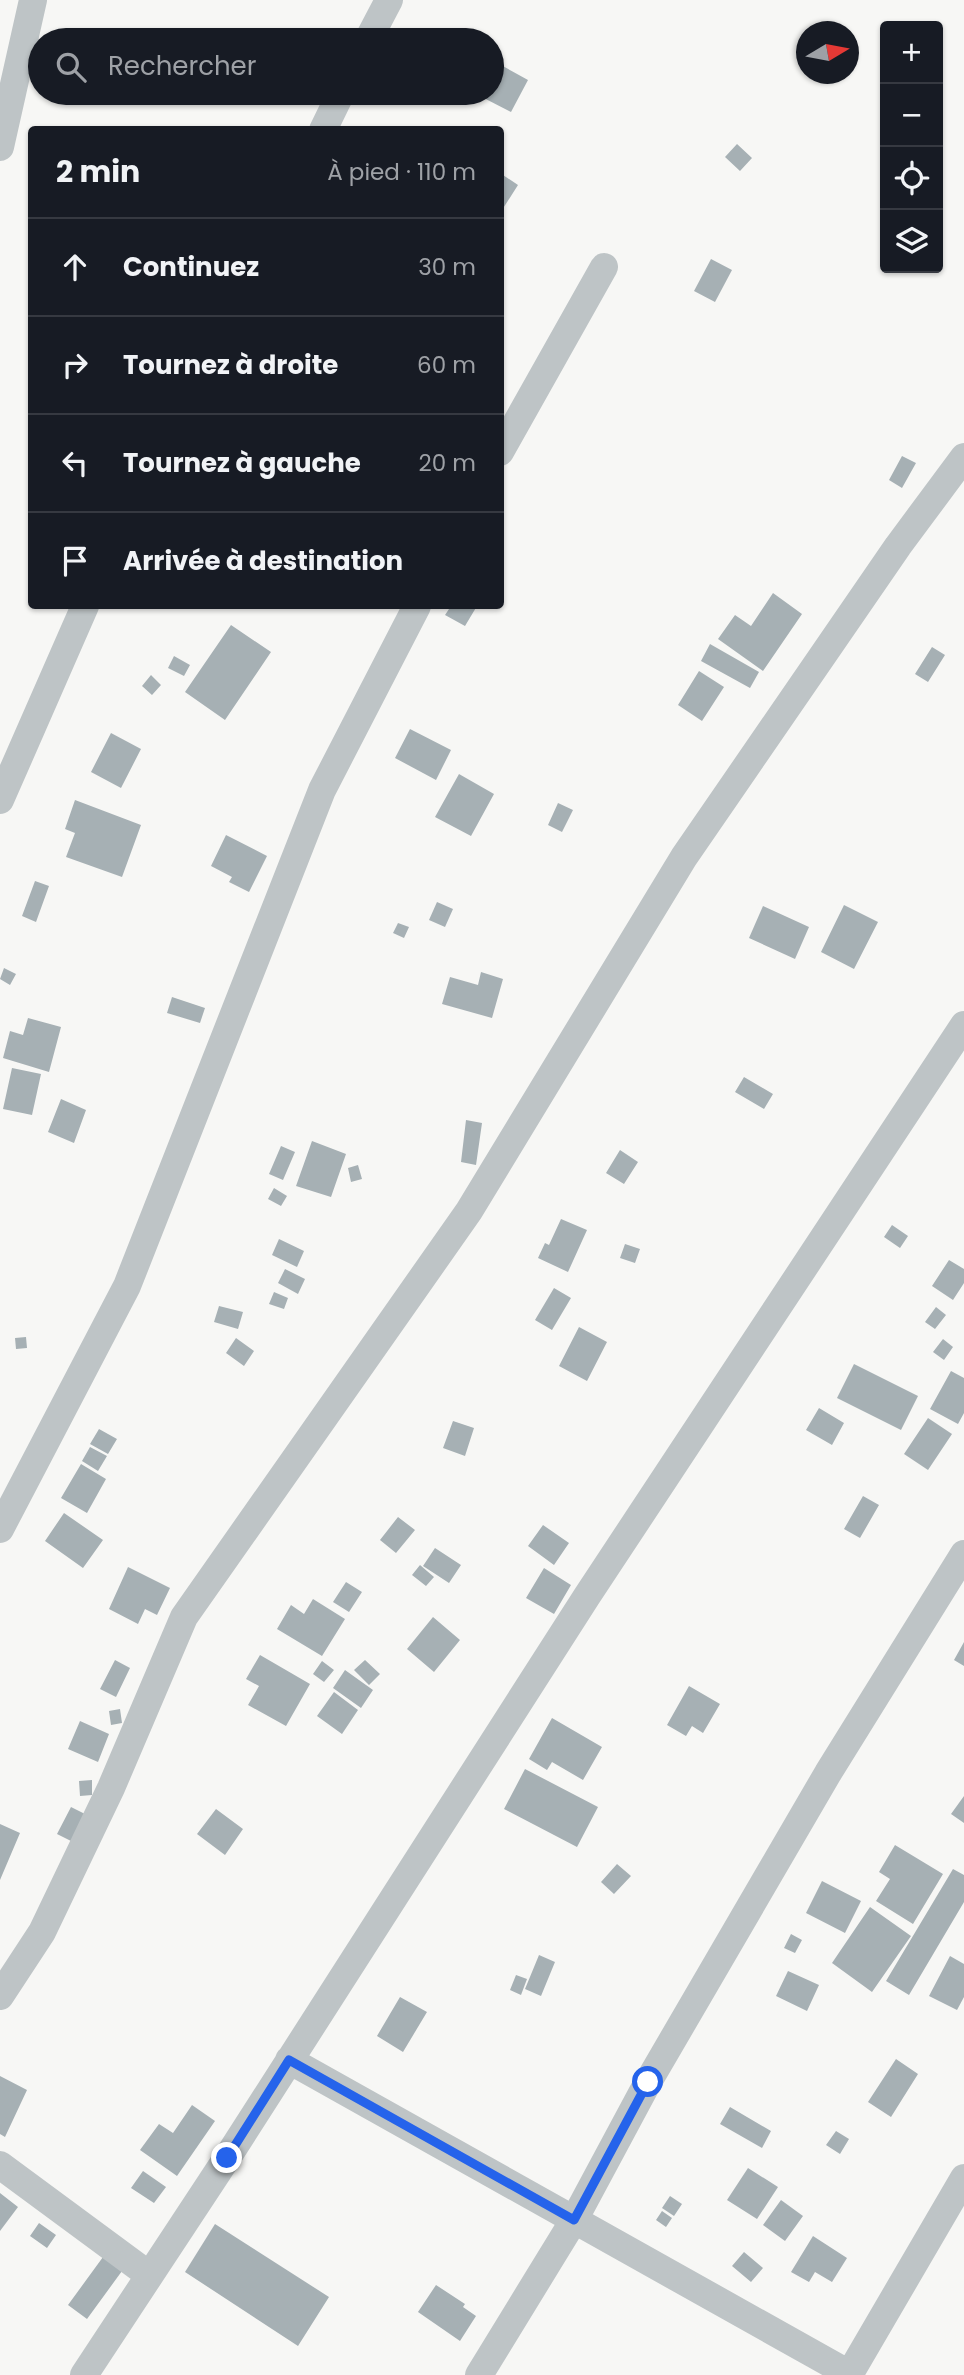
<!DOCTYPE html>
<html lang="fr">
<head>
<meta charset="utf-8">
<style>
  :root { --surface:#171b24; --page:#242831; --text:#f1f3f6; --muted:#9ea1a6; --line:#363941 }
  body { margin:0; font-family:Poppins,sans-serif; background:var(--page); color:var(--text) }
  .controls { position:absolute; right:21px; top:21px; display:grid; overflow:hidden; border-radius:7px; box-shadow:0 2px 5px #0004 }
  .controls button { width:63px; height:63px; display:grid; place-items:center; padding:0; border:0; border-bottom:2px solid var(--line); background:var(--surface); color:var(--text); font:35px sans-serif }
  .compass { position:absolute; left:796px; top:21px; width:63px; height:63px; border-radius:50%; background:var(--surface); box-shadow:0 2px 5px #0004; rotate:80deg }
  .stop { position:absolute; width:21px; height:21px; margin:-16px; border:5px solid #2563eb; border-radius:50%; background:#fff }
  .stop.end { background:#2563eb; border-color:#fff; box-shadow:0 2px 7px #0008 }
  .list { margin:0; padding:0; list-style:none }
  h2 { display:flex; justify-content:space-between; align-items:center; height:91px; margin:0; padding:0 28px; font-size:30px }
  h2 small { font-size:23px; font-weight:400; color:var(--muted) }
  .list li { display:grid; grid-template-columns:46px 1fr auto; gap:21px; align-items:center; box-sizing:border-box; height:98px; padding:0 28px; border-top:2px solid var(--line) }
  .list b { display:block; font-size:26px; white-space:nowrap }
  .list em { font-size:23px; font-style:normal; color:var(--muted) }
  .icon { flex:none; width:38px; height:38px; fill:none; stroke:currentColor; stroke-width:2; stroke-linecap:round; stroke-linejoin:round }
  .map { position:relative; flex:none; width:964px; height:2375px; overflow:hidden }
  .search { position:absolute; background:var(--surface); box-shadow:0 2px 5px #0004; left:28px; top:28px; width:476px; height:77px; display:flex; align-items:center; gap:18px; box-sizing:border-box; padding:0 24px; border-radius:38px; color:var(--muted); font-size:26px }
  .panel { position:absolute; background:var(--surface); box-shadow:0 2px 5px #0004; left:28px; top:126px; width:476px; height:483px; border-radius:7px }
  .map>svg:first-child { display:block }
</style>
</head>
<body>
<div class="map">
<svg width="964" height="2375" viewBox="0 0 964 2375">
  <rect width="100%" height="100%" fill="#f7f7f5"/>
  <path fill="#a6b0b4" d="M492 60 528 80 511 112 474 93H492Z
    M737 144 752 158 740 171 725 157Z
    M500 173 518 185 502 210 500 209Z
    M711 259 732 270 715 302 694 291Z
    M902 456 916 463 902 488 889 480Z
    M773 593 802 614 763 671 718 639 735 615 751 626Z
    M451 606H477L465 626 445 615Z
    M231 625 271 652 225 720 185 692Z
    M710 644 759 672 750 688 701 661Z
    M932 647 945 655 928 682 915 674Z
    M174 656 190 665 184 676 168 668Z
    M699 671 724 687 702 721 678 705Z
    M151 675 161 685 152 695 142 686Z
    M410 729 451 750 436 780 395 758Z
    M111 733 141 749 121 788 91 772Z
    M459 774 494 794 471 836 435 817Z
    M75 800 141 825 122 877 66 857 75 833 65 829Z
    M558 803 573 810 562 832 548 825Z
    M226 835 267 856 249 892 229 882 232 877 211 866Z
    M35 881 49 886 36 922 22 916Z
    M437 902 453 909 445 927 429 920Z
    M844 905 878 922 854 969 821 952Z
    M763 906 809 927 795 959 749 938Z
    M398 923 409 927 404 938 393 933Z
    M4 968 16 974 10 985 0 979Z
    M481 972 503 979 492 1018 442 1004 450 977 478 985Z
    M172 997 205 1008 200 1023 167 1013Z
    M28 1018 61 1027 49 1072 3 1058 10 1031 23 1035Z
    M12 1068 41 1074 32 1115 3 1109Z
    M744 1077 773 1094 764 1109 735 1092Z
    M61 1099 86 1110 74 1143 48 1132Z
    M466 1120 482 1123 476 1165 461 1162Z
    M312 1141 346 1154 331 1197 296 1186Z
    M281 1146 295 1152 283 1180 269 1174Z
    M620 1150 638 1162 624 1184 606 1173Z
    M358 1165 362 1179 351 1182 348 1168Z
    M274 1188 287 1196 281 1206 268 1199Z
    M561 1219 587 1230 568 1272 538 1258 545 1243 549 1245Z
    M892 1225 908 1236 900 1248 884 1237Z
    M279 1239 304 1251 297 1267 272 1255Z
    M625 1244 640 1249 635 1263 620 1258Z
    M949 1260 964 1269V1283L953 1300 932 1286Z
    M285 1269 305 1279 298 1294 278 1283Z
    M554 1288 571 1298 552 1330 535 1320Z
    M274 1292 288 1298 284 1309 269 1304Z
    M219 1306 243 1312 238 1329 214 1322Z
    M936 1307 946 1315 935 1329 925 1322Z
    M579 1327 607 1342 587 1381 559 1366Z
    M26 1337 27 1348 16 1349 15 1338Z
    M236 1338 254 1351 244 1366 226 1353Z
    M943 1339 953 1347 944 1360 933 1352Z
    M854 1364 918 1396 901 1430 837 1398Z
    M951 1371 964 1378V1413L958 1424 930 1409Z
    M819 1408 844 1423 832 1445 806 1430Z
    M928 1418 952 1434 928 1470 904 1454Z
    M453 1421 474 1428 465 1456 443 1448Z
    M99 1429 117 1439 108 1454 90 1444Z
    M90 1447 107 1456 98 1471 82 1461Z
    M81 1464 106 1479 87 1513 61 1498Z
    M863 1496 879 1505 860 1538 844 1529Z
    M64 1513 103 1540 83 1568 45 1541Z
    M398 1517 415 1530 396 1553 380 1540Z
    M543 1525 569 1543 554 1565 528 1546Z
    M435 1548 461 1565 449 1583 423 1566Z
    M420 1565 434 1577 426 1586 412 1575Z
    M128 1567 170 1588 157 1615 145 1609 138 1624 109 1609Z
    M544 1568 571 1585 554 1614 526 1598Z
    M346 1582 362 1592 349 1612 333 1602Z
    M313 1599 345 1619 322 1656 277 1629 291 1605 304 1614Z
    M433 1617 460 1640 434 1672 407 1649Z
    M964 1642V1666L954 1660Z
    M260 1655 310 1684 286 1726 248 1705 259 1686 246 1679Z
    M115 1660 130 1668 116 1697 100 1689Z
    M365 1660 380 1674 369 1685 354 1670Z
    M322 1661 334 1670 324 1682 313 1674Z
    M345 1670 373 1690 361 1708 333 1688Z
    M689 1686 720 1704 703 1733 692 1726 686 1736 667 1725Z
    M334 1692 358 1710 342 1734 317 1716Z
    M120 1709 122 1723 111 1725 109 1711Z
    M552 1718 602 1747 583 1780 552 1762 547 1770 529 1759Z
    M80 1721 109 1734 98 1762 68 1749Z
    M525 1769 598 1807 577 1847 504 1809Z
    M92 1780V1795L80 1796 79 1781Z
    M964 1796V1823L951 1814Z
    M71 1807 89 1816 75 1843 57 1834Z
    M216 1809 243 1829 225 1855 197 1834Z
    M0 1824 20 1833 0 1880Z
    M895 1845 943 1874 913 1924 876 1901 890 1879 879 1872Z
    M617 1864 631 1876 614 1894 601 1882Z
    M953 1869 964 1875V1902L909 1995 886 1981Z
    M822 1881 861 1901 845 1933 806 1913Z
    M870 1907 911 1936 872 1992 832 1963Z
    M791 1934 802 1940 795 1953 784 1948Z
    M539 1955 555 1962 541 1996 525 1989Z
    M950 1956 964 1964V1997L957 2010 929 1996Z
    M788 1971 819 1985 807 2011 776 1996Z
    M516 1975 527 1979 521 1995 510 1990Z
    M400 1997 427 2012 403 2052 377 2036Z
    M896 2059 918 2074 891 2117 868 2102Z
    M0 2076 27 2090 5 2137 0 2134Z
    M192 2105 215 2121 177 2176 140 2150 159 2124 173 2133Z
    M730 2107 771 2131 762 2148 720 2124Z
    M836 2131 849 2139 840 2154 826 2145Z
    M748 2168 778 2187 757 2219 727 2200Z
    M143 2171 166 2187 154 2203 131 2188Z
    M0 2193 18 2207 0 2231Z
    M670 2196 682 2204 674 2216 662 2208Z
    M781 2200 803 2216 785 2241 763 2225Z
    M662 2211 672 2218 666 2227 656 2220Z
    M39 2223 56 2235 47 2248 30 2236Z
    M215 2224 329 2297 298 2346 185 2272Z
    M813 2236 847 2258 832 2282 815 2272 809 2282 791 2272Z
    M744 2252 763 2268 751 2282 732 2266Z
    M103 2257 122 2271 87 2319 68 2305Z
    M436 2285 465 2304 463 2307 476 2316 460 2341 418 2312Z"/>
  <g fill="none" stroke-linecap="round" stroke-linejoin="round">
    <path stroke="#bec4c6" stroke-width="28" d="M368 40 389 0
      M323 130 341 93
      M0 147 33 0
      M500 452 604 267
      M0 800 85 606
      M0 1529 127 1286 322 790 417 606
      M0 1996 42 1932 111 1788 184 1617 469 1211 684 857 898 546 964 457
      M289 2060 851 2375
      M0 2165 149 2275
      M84 2375 227 2158 587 1596 964 1025
      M479 2375 574 2220 648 2082 828 1773 964 1554
      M849 2375 964 2178"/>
  </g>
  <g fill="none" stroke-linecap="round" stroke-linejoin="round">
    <path stroke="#2563eb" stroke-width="9" d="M227 2158 289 2060 574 2220 648 2082"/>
  </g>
</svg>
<div class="controls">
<button>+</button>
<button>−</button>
<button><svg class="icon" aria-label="locate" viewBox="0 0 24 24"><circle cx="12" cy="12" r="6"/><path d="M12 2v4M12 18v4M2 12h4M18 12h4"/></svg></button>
<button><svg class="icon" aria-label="layers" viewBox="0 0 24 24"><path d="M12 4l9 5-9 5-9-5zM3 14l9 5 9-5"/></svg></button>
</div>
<svg class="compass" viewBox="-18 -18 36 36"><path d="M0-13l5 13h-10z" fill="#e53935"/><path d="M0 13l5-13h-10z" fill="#9ea1a6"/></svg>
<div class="stop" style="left:648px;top:2082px"></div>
<div class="stop end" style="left:227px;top:2158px"></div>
<div class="search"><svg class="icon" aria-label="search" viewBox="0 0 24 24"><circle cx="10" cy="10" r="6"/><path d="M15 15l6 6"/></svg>Rechercher</div>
<section class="panel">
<h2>2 min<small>À pied · 110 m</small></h2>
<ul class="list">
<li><svg class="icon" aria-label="ahead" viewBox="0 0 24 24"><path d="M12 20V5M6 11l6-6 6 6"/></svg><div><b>Continuez</b></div><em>30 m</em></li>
<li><svg class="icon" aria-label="right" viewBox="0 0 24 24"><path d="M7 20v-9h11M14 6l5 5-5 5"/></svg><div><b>Tournez à droite</b></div><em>60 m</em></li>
<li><svg class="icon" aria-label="left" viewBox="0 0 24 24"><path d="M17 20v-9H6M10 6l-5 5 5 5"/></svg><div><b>Tournez à gauche</b></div><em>20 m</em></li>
<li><svg class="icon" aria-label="arrive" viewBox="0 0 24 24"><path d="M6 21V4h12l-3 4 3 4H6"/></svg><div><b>Arrivée à destination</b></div></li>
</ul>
</section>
</div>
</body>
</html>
